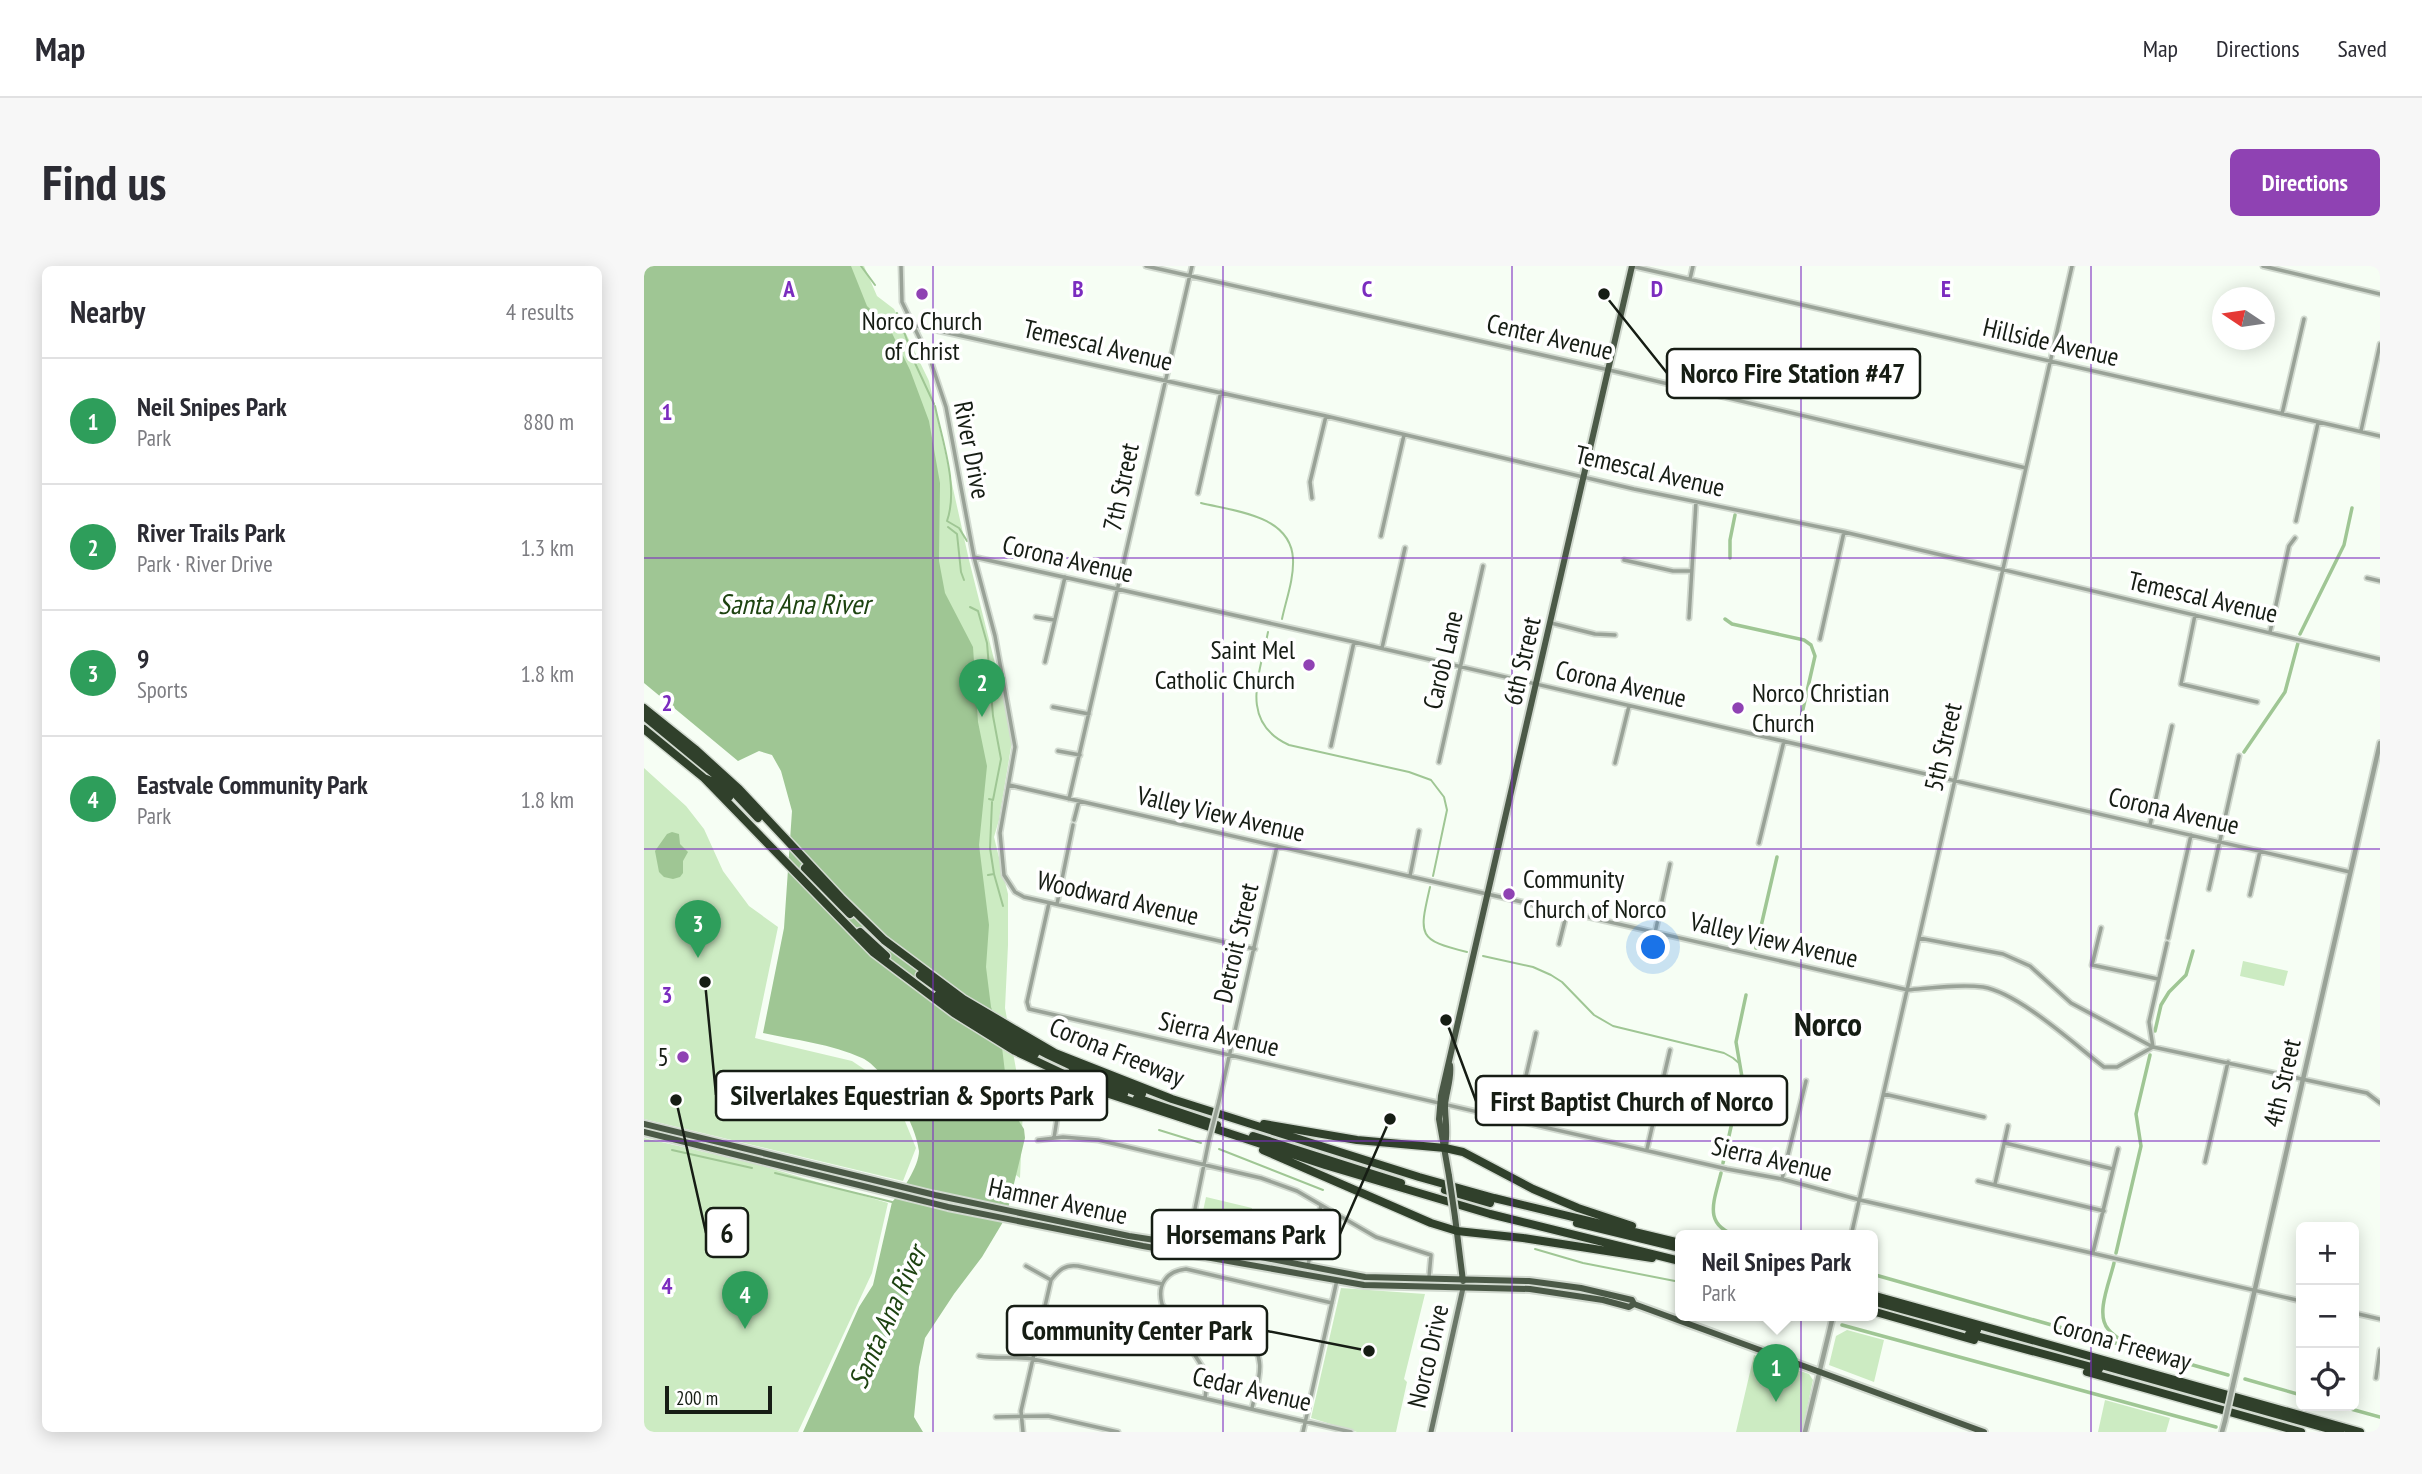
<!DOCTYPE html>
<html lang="en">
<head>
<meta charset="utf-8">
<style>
  :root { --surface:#fff; --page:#f7f7f7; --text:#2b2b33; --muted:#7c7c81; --line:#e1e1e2; --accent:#8f42b3 }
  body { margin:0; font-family:"PT Sans Narrow",sans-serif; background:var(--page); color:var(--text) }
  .controls { position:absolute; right:21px; bottom:21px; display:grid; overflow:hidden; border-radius:10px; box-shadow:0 4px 18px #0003 }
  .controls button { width:63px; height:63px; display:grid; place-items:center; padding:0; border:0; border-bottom:2px solid var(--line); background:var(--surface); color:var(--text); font:35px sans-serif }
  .compass { position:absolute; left:1568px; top:21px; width:63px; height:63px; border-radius:50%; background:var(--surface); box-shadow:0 4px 18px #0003; rotate:283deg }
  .scale { position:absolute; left:21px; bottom:18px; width:107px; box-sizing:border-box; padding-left:7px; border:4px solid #161d14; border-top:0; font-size:19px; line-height:24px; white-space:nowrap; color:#161d14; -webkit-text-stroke:5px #fff; paint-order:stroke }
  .you { position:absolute; left:1010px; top:682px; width:24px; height:24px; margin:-18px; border:5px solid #fff; border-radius:50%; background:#1a73e8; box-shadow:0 0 0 10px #1a73e833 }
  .badge { display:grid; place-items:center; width:46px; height:46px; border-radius:50%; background:var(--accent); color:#fff; font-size:23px; font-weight:700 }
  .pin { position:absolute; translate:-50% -58px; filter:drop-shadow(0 2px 4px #0008) }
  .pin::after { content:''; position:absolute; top:37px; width:24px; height:21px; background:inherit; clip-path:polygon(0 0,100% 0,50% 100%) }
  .popup { position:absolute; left:1031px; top:964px; width:203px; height:91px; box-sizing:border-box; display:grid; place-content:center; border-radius:10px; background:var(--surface); filter:drop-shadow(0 2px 5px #0005); font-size:23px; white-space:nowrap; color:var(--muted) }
  .popup b { font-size:26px; color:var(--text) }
  .popup::after { content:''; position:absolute; left:50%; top:100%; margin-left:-14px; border:14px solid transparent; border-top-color:var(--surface) }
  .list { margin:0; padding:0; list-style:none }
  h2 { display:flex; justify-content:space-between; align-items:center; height:91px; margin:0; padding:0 28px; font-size:30px }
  h2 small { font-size:23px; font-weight:400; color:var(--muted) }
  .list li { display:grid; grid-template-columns:46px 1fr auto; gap:21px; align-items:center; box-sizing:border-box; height:126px; padding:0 28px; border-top:2px solid var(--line) }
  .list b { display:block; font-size:26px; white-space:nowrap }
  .list p { margin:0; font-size:23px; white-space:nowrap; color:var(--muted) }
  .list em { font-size:23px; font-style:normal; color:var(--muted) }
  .icon { flex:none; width:38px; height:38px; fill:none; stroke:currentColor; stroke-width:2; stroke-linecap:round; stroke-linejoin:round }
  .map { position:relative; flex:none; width:1736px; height:1166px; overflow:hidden; border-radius:10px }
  header { display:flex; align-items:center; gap:42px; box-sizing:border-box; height:98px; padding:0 35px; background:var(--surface); border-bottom:2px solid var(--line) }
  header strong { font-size:33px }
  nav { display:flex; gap:38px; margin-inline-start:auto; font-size:24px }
  .intro { display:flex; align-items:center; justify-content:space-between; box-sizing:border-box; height:168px; padding:0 42px }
  h1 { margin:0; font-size:49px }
  .button { padding:18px 32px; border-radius:10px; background:var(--accent); color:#fff; font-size:24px; font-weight:700 }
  main { display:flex; gap:42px; padding:0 42px }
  aside { flex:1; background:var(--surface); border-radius:10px; box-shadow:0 4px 18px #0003 }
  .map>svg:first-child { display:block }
</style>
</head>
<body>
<header>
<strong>Map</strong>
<nav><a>Map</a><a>Directions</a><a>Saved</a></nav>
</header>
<div class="intro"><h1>Find us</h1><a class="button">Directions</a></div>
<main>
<aside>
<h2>Nearby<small>4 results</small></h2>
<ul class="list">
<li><span class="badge" style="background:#2e9e5b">1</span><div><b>Neil Snipes Park</b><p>Park</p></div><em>880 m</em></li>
<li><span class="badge" style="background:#2e9e5b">2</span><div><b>River Trails Park</b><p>Park · River Drive</p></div><em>1.3 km</em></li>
<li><span class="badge" style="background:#2e9e5b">3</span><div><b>9</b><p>Sports</p></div><em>1.8 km</em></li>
<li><span class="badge" style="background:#2e9e5b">4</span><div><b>Eastvale Community Park</b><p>Park</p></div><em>1.8 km</em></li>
</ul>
</aside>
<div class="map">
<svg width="1736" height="1166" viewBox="0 0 1736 1166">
  <rect width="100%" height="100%" fill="#f6fef4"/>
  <path fill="#ccebc2" d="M75 0H220L233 30 250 43 285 115 325 294 369 469 355 554 350 571 364 628V679L361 742 379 842 376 912 286 846Z
    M0 502 42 540 60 563 79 605 105 640 134 661 111 772 208 795 232 811 256 843 272 882 259 915 0 853Z
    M1599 695 1644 705 1640 720 1596 710Z
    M0 872 112 898 244 937 228 1007 154 1166H0Z
    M562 931 608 942 600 979 554 969Z
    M697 1022 781 1028 760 1113 763 1116 752 1166H713L667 1152Z
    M1203 1064 1240 1074 1230 1116 1185 1099 1192 1070Z
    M1110 1089 1165 1108 1169 1114 1158 1166H1092Z
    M1461 1134 1526 1152 1522 1166H1454Z"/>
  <path fill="#9fc694" d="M0 0H207L223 40 245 61 266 104 285 155 296 217 295 295 301 327 329 381 334 456 343 500 335 579 345 659 342 701 347 741 356 765 364 831 369 846 380 863 381 872 362 951 338 991 310 1028 281 1072 275 1101 270 1151 279 1166H159L215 1041 229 1019 248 936C258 926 275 900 275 885 273 860 241 802 218 792 188 778 151 774 119 767L140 662 148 545 137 505 128 489 115 485 94 495 0 417Z
    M28 566 35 568 36 578 44 586 39 595V607L36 611 29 613 20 611 15 606 11 585 23 568Z"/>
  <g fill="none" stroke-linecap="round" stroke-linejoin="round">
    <path stroke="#9fc694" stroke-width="2" d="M217 0 231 19
      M253 47 270 93 266 95
      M270 95 290 138
      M291 140C298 174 315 221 303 255L315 262 323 275
      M557 237C590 245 647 249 649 293 650 313 642 334 638 353
      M304 261 313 268 317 306 320 314
      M326 341 334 345 343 377 349 450 357 493 349 534 345 533
      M624 366C616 408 594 456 645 479L765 506 787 514 800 531 803 544 789 610
      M348 536 346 582 350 608
      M344 609 350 608 359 640
      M786 621C775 669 773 674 823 686
      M839 690 889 701 907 709 918 716 950 749 969 760 1080 787 1089 792 1096 798
      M515 864 557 877
      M575 883 679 924
      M28 884 108 902
      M131 907 248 936
      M891 983 939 997 1036 1016
      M1181 1050 1183 1051"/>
    <path stroke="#9fc694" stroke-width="3.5" d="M1086 292V274L1091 249
      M1081 353 1088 358 1160 374 1167 379 1171 390 1154 465
      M1656 368 1700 279 1708 242
      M1600 486 1641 426 1654 377
      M1112 682 1133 591
      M1511 765 1517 739 1525 726 1542 709 1549 685
      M1079 897 1098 811 1092 776 1102 729
      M1077 907C1070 936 1058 959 1094 970
      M1472 987 1497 880 1492 848 1506 789
      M1470 997C1466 1015 1451 1048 1464 1063 1471 1072 1483 1077 1492 1083
      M1228 1008 1584 1109
      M1198 1059 1572 1161
      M1601 1113 1657 1129
      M1696 1140 1736 1151"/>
    <defs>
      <path id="minor" d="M257 0 258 36 287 96 302 141 330 291 351 370 371 481 356 567 360 609 371 626 380 631 611 683
        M502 0 965 104 1382 202
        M987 0 1736 170
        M1619 0 1736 28
        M1046 13 1049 0
        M268 59 682 150 990 223 1200 266 1736 393
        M1638 148 1660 53
        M1717 165 1736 78
        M554 227 577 126
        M668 232 666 216 682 150
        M1652 255 1674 157
        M737 270 760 169
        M330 291 710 376 1706 606
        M980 294 1029 305H1046
        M1723 312 1736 315
        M1551 349 1537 418 1613 436
        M392 351 410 354
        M1045 352 1052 236
        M907 357 951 368 971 369
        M1626 366 1645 280 1651 272
        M1176 373 1200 266
        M738 382 761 282
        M401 396 421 311
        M409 441 445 448
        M687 480 710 376
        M414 485 436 489
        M795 496 839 300
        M971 497 985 440
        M365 519 1264 724C1288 722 1315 718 1339 721 1375 727 1430 778 1460 801H1473L1509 781 1723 827 1736 837
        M425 533 548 0
        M430 554 435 535
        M1506 559 1528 460
        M1115 577 1140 475
        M766 610 775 565
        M1565 623 1595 490
        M1606 629 1616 585
        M405 637 383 736 385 743 1083 903 1138 913 1216 934 1657 1035
        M413 638 429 559
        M1457 662 1448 699 1514 713
        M1011 667 1026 598
        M1275 672 1359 688 1386 700 1427 737 1509 781
        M1524 672 1547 569
        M915 678 923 646
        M1509 781 1505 756 1523 677
        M1240 828 1340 851
        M575 835 633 580
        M872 853 892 767
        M410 872 416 834
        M394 874 419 871 454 874 617 912 653 925 732 971 787 989 785 1011
        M1361 877 1469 903
        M1003 883 1026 784
        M1561 896 1584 796
        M1138 913 1162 815
        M1334 915 1460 945
        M1351 918 1364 860
        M1207 970 1428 0
        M1449 986 1474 883
        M542 987 565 874
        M664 999 677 939
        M382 1000 407 1014
        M400 1043 517 1071H524L536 1066
        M1710 1047 1736 1053
        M601 1071C625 1091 614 1115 608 1142
        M335 1090C353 1093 371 1090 389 1093L707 1166
        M1732 1112 1736 1084
        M561 1132 563 1117 561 1105 518 1038C513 1019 522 1005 542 1003L688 1037
        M352 1151 404 1150 474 1166
        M379 1166 377 1145 407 1014C415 1004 421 998 434 1000L518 1018
        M659 1166 693 1014"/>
      <path id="tertiary" d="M1589 1119 1736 477
        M1161 1166 1189 1050
        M1578 1166 1581 1155"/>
      <path id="secondary" d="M787 1166 819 1022"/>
      <path id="primary" d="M0 858 291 929 485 970 601 988 721 1011 885 1015 937 1022 988 1034 990 1038 1340 1166
        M0 866 304 941 499 980 720 1019 886 1023 959 1034 985 1041 990 1038
        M801 880C804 867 801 853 801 839 802 826 808 812 806 799
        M805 910 795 853 797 830 988 0
        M811 951 819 1015"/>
      <path id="motorway" d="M0 442 51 483 95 523 197 632 240 674 319 733 411 787 528 833 775 911 850 932 1036 977
        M0 450 80 516 114 552
        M0 463 60 512 229 686 310 747 371 785 456 825 681 899 846 948 1036 995
        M62 513 71 517 85 531
        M161 602 206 648
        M216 666 242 690
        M276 709C343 760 419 801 498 828
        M294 729 346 763 391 788
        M428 806 480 828
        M493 832 573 859
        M620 858 713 874 801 882 819 886 889 923 934 942 988 960
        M609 870 757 917
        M619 884 787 957 813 965 879 972 1008 992
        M801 924 846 937
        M933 957 1036 982
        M1228 1029 1716 1166
        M1228 1035 1333 1064
        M1228 1045 1330 1074
        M1325 1068 1455 1103
        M1450 1097 1696 1166
        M1443 1106 1657 1166"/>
    </defs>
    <use href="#minor" stroke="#d2dad0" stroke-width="7"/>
    <use href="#tertiary" stroke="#d2dad0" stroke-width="8"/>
    <use href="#secondary" stroke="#d2dad0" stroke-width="9"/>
    <use href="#primary" stroke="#d2dad0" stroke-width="10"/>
    <use href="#motorway" stroke="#d2dad0" stroke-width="11"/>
    <use href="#minor" stroke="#99a297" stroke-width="3.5"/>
    <use href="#tertiary" stroke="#99a297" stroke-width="4.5"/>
    <use href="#secondary" stroke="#6b7768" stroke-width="5"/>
    <use href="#primary" stroke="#4b5947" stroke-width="6"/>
    <use href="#motorway" stroke="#30402b" stroke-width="8"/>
    <defs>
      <path id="minor-bridge" d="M565 874 575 835"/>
      <path id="tertiary-bridge" d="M1581 1155 1589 1119"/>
      <path id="primary-bridge" d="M805 910 811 951"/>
    </defs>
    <use href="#minor-bridge" stroke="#d2dad0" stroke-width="7" stroke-linecap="butt"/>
    <use href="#tertiary-bridge" stroke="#d2dad0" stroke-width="8" stroke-linecap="butt"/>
    <use href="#primary-bridge" stroke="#d2dad0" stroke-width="10" stroke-linecap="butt"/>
    <use href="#minor-bridge" stroke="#99a297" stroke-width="3.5"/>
    <use href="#tertiary-bridge" stroke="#99a297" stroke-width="4.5"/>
    <use href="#primary-bridge" stroke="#4b5947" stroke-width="6"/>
  </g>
  <path fill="none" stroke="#7b2cbf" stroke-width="2" stroke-opacity="0.55" d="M289 0V1166M579 0V1166M868 0V1166M1157 0V1166M1447 0V1166M0 292H1736M0 583H1736M0 875H1736"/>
  <g fill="#8f42b3" stroke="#fff" stroke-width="2.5">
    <circle cx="278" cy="28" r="7"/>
    <circle cx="665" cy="399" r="7"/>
    <circle cx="1094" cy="442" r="7"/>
    <circle cx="865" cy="628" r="7"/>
    <circle cx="39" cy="791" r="7"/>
  </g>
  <g text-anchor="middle" stroke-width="7" stroke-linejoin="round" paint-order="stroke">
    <g font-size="26" fill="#161d14" stroke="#fff" text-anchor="end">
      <text x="278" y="64" text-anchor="middle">Norco Church<tspan x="278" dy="30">of Christ</tspan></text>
      <text x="651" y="393">Saint Mel<tspan x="651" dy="30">Catholic Church</tspan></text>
      <text x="1108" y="436" text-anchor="start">Norco Christian<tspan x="1108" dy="30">Church</tspan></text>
      <text x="879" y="622" text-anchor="start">Community<tspan x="879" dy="30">Church of Norco</tspan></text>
      <text x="25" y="800">5</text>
    </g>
    <g font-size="26" fill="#161d14" stroke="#fff">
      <text transform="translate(906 71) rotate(13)" y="9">Center Avenue</text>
      <text transform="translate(1407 76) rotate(13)" y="9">Hillside Avenue</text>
      <text transform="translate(454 79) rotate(13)" y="9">Temescal Avenue</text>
      <text transform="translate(328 184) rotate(79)" y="9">River Drive</text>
      <text transform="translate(1006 205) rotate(13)" y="9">Temescal Avenue</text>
      <text transform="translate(477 221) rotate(-78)" y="9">7th Street</text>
      <text transform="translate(424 293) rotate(13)" y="9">Corona Avenue</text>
      <text transform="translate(1559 331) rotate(13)" y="9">Temescal Avenue</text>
      <text transform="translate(799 394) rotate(-77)" y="9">Carob Lane</text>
      <text transform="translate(878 395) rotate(-77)" y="9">6th Street</text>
      <text transform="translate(977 418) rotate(13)" y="9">Corona Avenue</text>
      <text transform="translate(1299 481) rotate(-77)" y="9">5th Street</text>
      <text transform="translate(1530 545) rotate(13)" y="9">Corona Avenue</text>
      <text transform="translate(577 548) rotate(13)" y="9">Valley View Avenue</text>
      <text transform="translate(474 632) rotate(13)" y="9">Woodward Avenue</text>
      <text transform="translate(1130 674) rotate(13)" y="9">Valley View Avenue</text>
      <text transform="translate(592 677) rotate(-77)" y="9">Detroit Street</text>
      <text transform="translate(575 768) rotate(13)" y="9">Sierra Avenue</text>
      <text transform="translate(473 786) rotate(22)" y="9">Corona Freeway</text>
      <text transform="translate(1638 817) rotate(-77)" y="9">4th Street</text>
      <text transform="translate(1128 893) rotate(13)" y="9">Sierra Avenue</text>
      <text transform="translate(414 935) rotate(12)" y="9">Hamner Avenue</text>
      <text transform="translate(1478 1077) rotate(16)" y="9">Corona Freeway</text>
      <text transform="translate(784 1090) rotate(-77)" y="9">Norco Drive</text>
      <text transform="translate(608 1123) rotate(13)" y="9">Cedar Avenue</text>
    </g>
    <g font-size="28" font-style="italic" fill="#1d4310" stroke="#fff">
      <text x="150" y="348">Santa Ana River</text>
      <text transform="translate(243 1051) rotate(-66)" y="10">Santa Ana River</text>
    </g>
    <g font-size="33" font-weight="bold" fill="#161d14" stroke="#fff">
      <text x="1184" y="770">Norco</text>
    </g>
  </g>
  <g font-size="23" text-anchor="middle" font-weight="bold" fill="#7b2cbf" stroke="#fff" stroke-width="7" stroke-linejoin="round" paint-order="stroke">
    <text x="145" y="31">A</text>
    <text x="434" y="31">B</text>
    <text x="723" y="31">C</text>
    <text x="1013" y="31">D</text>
    <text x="1302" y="31">E</text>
    <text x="23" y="154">1</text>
    <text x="23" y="445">2</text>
    <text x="23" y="737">3</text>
    <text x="23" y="1028">4</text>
  </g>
  <path fill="none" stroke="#161d14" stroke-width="2.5" d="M960 28L1023 107M61 716L72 829M802 754L832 835M32 834L62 967M746 853L696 968M725 1085L623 1065"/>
  <g fill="#161d14" stroke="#fff" stroke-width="2.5">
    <circle cx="960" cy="28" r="7"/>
    <circle cx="61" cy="716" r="7"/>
    <circle cx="802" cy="754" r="7"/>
    <circle cx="32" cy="834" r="7"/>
    <circle cx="746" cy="853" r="7"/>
    <circle cx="725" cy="1085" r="7"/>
  </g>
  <g fill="#fff" stroke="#161d14" stroke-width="2.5">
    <rect x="1023" y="83" width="253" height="49" rx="7"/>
    <rect x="72" y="805" width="391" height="49" rx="7"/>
    <rect x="832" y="810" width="311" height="49" rx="7"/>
    <rect x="62" y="942" width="42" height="49" rx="7"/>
    <rect x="508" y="944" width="188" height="49" rx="7"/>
    <rect x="363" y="1040" width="260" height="49" rx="7"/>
  </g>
  <g font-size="28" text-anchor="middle" font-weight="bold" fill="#161d14">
    <text x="1149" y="117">Norco Fire Station #47</text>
    <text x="268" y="839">Silverlakes Equestrian &amp; Sports Park</text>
    <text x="988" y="845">First Baptist Church of Norco</text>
    <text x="83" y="977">6</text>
    <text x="602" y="978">Horsemans Park</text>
    <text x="493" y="1074">Community Center Park</text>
  </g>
</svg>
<div class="controls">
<button>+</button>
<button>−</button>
<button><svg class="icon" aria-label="locate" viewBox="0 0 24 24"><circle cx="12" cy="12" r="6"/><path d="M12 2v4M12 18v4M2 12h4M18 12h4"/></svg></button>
</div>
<svg class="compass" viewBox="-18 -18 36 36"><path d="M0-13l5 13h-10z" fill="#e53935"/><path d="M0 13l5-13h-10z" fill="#7c7c81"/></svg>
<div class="scale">200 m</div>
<div class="you"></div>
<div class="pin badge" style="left:1132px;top:1136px;background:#2e9e5b">1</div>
<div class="popup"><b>Neil Snipes Park</b>Park</div>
<div class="pin badge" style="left:338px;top:451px;background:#2e9e5b">2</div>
<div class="pin badge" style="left:54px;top:692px;background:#2e9e5b">3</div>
<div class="pin badge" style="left:101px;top:1063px;background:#2e9e5b">4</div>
</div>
</main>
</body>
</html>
